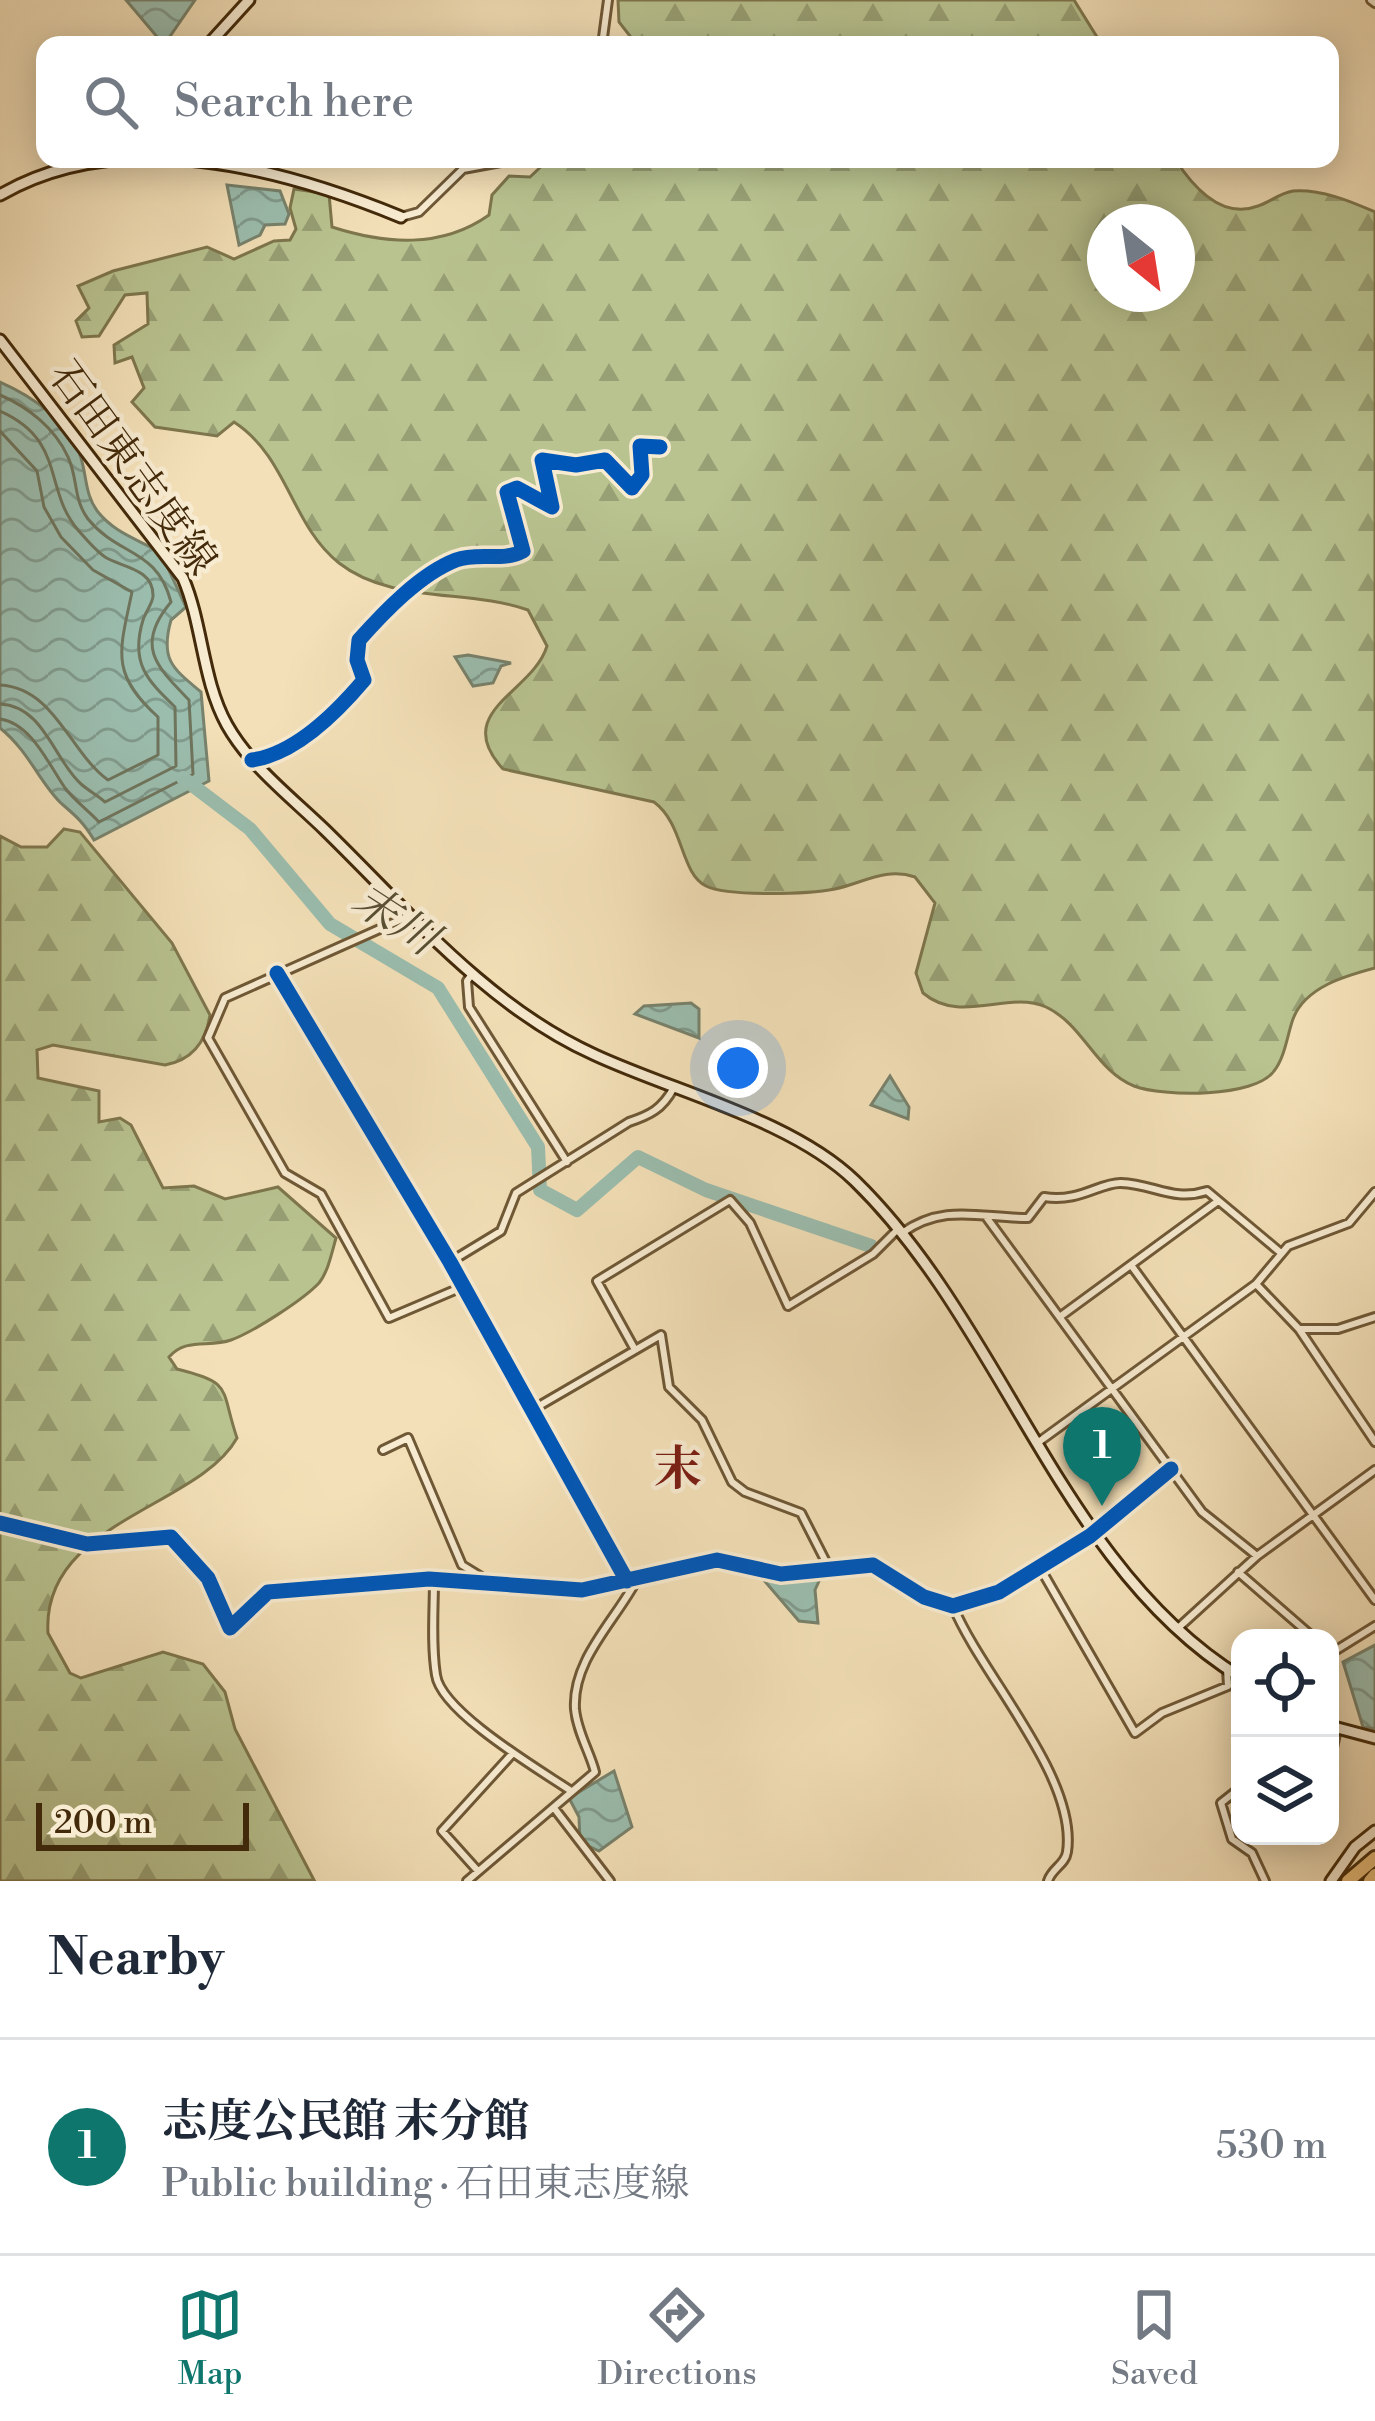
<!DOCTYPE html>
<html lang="en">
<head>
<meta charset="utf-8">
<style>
  :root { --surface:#fff; --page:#f2f2f3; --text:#1f2937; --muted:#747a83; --line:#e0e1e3; --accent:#0f766e }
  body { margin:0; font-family:"Libre Bodoni","Noto Serif JP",serif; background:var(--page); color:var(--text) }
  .controls { position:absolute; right:36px; bottom:36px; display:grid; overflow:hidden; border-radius:24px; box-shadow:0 6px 30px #0003 }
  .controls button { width:108px; height:108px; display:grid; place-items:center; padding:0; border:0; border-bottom:3px solid var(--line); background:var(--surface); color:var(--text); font:60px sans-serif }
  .compass { position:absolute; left:1087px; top:204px; width:108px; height:108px; border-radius:50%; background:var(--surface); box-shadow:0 6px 30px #0003; rotate:150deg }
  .scale { position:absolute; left:36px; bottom:30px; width:213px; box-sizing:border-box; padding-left:12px; border:6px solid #432a0a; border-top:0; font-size:33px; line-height:42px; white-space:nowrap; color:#432a0a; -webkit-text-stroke:9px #f7ebd1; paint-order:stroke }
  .you { position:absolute; left:738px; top:1068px; width:42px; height:42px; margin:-30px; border:9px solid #fff; border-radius:50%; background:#1a73e8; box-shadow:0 0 0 18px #1a73e833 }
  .badge { display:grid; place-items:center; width:78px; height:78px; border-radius:50%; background:var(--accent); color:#fff; font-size:39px; font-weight:700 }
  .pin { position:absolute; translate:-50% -99px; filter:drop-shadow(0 3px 6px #0008) }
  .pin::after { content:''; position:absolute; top:63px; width:42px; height:36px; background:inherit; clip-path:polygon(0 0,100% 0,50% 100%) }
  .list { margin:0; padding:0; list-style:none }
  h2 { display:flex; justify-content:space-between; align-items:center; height:156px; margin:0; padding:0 48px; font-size:51px }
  h2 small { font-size:39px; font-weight:400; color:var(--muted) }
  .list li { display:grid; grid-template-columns:78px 1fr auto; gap:36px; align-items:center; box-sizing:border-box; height:216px; padding:0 48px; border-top:3px solid var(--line) }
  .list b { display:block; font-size:45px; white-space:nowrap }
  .list p { margin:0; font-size:39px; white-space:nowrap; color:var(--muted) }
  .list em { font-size:39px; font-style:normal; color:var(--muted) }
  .icon { flex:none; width:66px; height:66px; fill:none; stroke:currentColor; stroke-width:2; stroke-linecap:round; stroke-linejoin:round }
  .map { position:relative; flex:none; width:1375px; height:1881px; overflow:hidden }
  .search { position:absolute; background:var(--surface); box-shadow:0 6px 30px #0003; left:36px; right:36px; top:36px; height:132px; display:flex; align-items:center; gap:30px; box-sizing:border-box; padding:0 42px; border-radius:24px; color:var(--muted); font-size:45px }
  .sheet { height:372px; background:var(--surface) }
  nav { display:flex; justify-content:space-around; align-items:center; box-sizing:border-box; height:168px; border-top:3px solid var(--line); background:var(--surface); font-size:33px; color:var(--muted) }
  nav a { display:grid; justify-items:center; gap:6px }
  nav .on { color:var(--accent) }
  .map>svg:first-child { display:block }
</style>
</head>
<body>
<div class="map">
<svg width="1375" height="1881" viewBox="0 0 1375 1881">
  <defs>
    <pattern id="forest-firs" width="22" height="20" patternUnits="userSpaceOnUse" patternTransform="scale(3)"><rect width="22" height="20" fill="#b8c390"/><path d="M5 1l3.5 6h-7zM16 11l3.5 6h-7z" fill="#979f74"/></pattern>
    <pattern id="water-waves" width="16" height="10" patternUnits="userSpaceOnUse" patternTransform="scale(3)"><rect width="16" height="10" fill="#9bbdae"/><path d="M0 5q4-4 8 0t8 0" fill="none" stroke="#809a8c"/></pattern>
  </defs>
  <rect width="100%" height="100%" fill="#f3e0b8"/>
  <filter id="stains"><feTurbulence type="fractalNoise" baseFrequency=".00167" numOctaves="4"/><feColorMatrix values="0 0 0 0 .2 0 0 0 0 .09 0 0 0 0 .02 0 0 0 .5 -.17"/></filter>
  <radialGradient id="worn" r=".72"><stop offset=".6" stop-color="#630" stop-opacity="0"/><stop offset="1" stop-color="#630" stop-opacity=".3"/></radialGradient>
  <path fill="url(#forest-firs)" stroke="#7e764d" stroke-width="3" fill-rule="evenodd" d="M618 0H1074L1102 45H637L619 22Z
    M549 159H1175C1193 187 1221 220 1258 206 1270 202 1280 193 1293 191 1321 189 1350 201 1375 212V968C1345 976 1305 987 1293 1019 1287 1036 1285 1057 1274 1071 1255 1098 1163 1097 1134 1086 1096 1071 1083 1024 1046 1007 1008 990 961 1025 923 993L916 973 935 903 915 877C886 867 863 883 835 889 810 894 728 897 706 886 680 873 684 824 654 802L503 769C450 711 533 693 547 646L528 610C469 589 391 604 339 563 291 525 288 457 234 422L217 436 155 427 132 402 144 388 132 357 115 363 114 345 148 324 147 293 125 295 99 336 82 337 76 321 89 308 78 286 113 271 207 247 234 259 274 241 290 240 296 229 290 208 294 189 329 194 332 227C385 244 441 249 489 215L492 195 509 176 530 177ZM1105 222H1177V294H1105Z
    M64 829 80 832 172 943 210 1015C206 1042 192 1060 165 1065L53 1045 37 1050 38 1078 99 1091V1122L120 1118 131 1125 163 1188 194 1186 225 1199 278 1187 336 1238C332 1252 328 1272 319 1283 303 1300 253 1332 231 1340 209 1348 186 1337 169 1357L177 1369C234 1383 220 1388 237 1438 199 1507 41 1522 48 1633L70 1673 81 1678 163 1652 203 1664 225 1692 235 1729 314 1880 0 1881V836L21 847H47Z"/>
  <path fill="url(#water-waves)" stroke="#78826c" stroke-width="3" d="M126 0H195L164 45Z
    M227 185 280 191 289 214 285 224 265 225 260 235 239 245Z
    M0 382C32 396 71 422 81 458 87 478 85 495 98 512 116 534 138 539 161 553L186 607 171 620C160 659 172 668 201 692L209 781 94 840C84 823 76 816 62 804 41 785 29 751 0 728Z
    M468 655 511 663 501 666 493 683 473 686 455 657Z
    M691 1003 699 1009V1038L635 1014 644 1006Z
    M890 1076 909 1107 908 1119 871 1105Z
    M825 1568 815 1590 818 1623 799 1621 762 1578Z
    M1375 1645V1729L1363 1727 1343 1662Z
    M614 1771 632 1827 599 1851 580 1842 579 1817 569 1798Z"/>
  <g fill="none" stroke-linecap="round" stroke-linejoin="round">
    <path stroke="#6f745c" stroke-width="3" d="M0 395C28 407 55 428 68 457 78 478 73 499 88 519 119 557 157 548 171 602 134 646 157 667 189 700L193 774 99 822C89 811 74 800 65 788 49 765 31 723 0 719
      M0 411C66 440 43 489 78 530 86 539 95 550 105 557 120 567 153 568 153 595 154 601 145 613 143 620 130 663 147 680 175 707L176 766 105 802C97 795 89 791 81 784 54 760 44 706 0 704
      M0 431 37 471 44 507 61 537 93 570 132 592C120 650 109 673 158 717V755L108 780C70 753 55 688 0 685"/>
    <path stroke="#9bbdae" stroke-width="14" d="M183 778 250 829 330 924 438 988 538 1147 540 1190 577 1210 638 1157 706 1190 871 1246"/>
    <defs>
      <path id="street" d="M1371 0 1375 3
        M602 45 608 0
        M401 217 419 212 463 169 517 159
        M252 760C295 754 337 712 364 680L357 660 359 640C384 612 420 574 456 560 478 552 503 562 523 551L507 492 517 488 552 507 542 460 576 465 605 460 632 488 642 475 640 446 660 447
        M411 915 225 998 208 1038 285 1173 321 1194 389 1318 462 1287
        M277 973 450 1262 627 1581
        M472 974 467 981 469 1007 567 1162
        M987 1218 1202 1512 1257 1556
        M902 1233C944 1203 980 1218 1028 1218L1044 1197C1079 1203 1101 1182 1121 1183 1154 1184 1173 1202 1207 1191L1281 1253
        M450 1262 501 1231 516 1193 629 1122C650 1115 662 1109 673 1089
        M1131 1265 1375 1600
        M1256 1284 1299 1329 1375 1442
        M1061 1316 1218 1201
        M1299 1329H1338L1375 1317
        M634 1348 597 1281 730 1200 750 1223 788 1306 873 1254 898 1229
        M532 1410 661 1335 669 1387 702 1420 732 1482 745 1492 801 1513 829 1568
        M1040 1441 1256 1284 1288 1246 1349 1223 1375 1192
        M383 1450 408 1438 462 1565 488 1581
        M0 1523 87 1544 171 1537 208 1578 230 1628 268 1592 429 1579 582 1590 717 1560 781 1574 873 1565 924 1597 953 1606 999 1592 1090 1536 1171 1469
        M1039 1566 1135 1733 1162 1713 1228 1686 1227 1669
        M1238 1572 1314 1638
        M434 1579C434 1610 431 1644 436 1675 441 1712 540 1770 571 1791
        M953 1606C981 1675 1078 1777 1067 1852 1065 1865 1052 1868 1048 1881
        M1177 1629 1257 1556 1375 1470
        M1330 1654 1375 1626
        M1330 1762 1337 1729
        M1240 1788 1221 1803 1232 1839 1252 1853 1265 1881
        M554 1808 610 1881
        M477 1870 442 1831 513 1753
        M467 1881 595 1772C590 1752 577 1732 575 1709 572 1660 615 1621 636 1581"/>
      <path id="secondary" d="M208 45 249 0
        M0 195C121 125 279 167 401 217
        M0 340 183 578C203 625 202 680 227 725 250 766 292 798 325 830 408 911 488 1007 595 1055 675 1092 792 1120 855 1181 1004 1326 1061 1567 1240 1677
        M1330 1726 1375 1738
        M1331 1881 1355 1847 1375 1831"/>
      <path id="highway" d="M1348 1881 1375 1858
        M1370 1881 1375 1875"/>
    </defs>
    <use href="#street" stroke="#6f5836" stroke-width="12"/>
    <use href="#secondary" stroke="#432a0a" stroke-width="15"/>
    <use href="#highway" stroke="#432a0a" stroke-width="18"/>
    <use href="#street" stroke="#f7ebd1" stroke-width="6"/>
    <use href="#secondary" stroke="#f7ebd1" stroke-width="9"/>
    <use href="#highway" stroke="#eac07c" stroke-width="12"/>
    <defs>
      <path id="cycleway" d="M252 760C295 754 337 712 364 680L357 660 359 640C384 612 420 574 456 560 478 552 503 562 523 551L507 492 517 488 552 507 542 460 576 465 605 460 632 488 642 475 640 446 660 447
        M277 973 450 1262 627 1581
        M0 1523 87 1544 171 1537 208 1578 230 1628 268 1592 429 1579 582 1590 717 1560 781 1574 873 1565 924 1597 953 1606 999 1592 1090 1536 1171 1469"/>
    </defs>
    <use href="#cycleway" stroke="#f7ebd1" stroke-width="22"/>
    <use href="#cycleway" stroke="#0057b8" stroke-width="15"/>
  </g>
  <g text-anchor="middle" stroke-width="9" stroke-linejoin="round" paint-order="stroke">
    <g font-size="42" fill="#432a0a" stroke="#f7ebd1">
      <text transform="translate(134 467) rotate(54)" y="15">石田東志度線</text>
    </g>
    <g font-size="45" font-style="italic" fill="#594f33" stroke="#f7ebd1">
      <text transform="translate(396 918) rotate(33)" y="16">末川</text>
    </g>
    <g font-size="48" font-weight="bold" fill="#7a1f14" stroke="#f7ebd1">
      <text x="678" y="1485">末</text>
    </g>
  </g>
  <rect width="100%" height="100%" filter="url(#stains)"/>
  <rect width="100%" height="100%" fill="url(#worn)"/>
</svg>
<div class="controls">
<button><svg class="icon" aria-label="locate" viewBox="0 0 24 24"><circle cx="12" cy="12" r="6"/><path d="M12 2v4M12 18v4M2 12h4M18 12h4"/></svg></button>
<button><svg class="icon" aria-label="layers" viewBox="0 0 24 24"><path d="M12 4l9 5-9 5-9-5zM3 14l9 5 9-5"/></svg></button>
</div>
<svg class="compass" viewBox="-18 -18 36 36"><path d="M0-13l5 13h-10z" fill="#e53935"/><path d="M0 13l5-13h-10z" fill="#747a83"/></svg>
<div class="scale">200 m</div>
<div class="you"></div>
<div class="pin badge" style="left:1102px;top:1506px">1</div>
<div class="search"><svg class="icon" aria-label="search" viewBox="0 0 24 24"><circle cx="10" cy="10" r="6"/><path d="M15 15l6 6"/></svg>Search here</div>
</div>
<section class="sheet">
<h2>Nearby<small></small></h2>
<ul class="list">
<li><span class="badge">1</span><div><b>志度公民館 末分館</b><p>Public building · 石田東志度線</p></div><em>530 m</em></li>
</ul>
</section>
<nav>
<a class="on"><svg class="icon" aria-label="map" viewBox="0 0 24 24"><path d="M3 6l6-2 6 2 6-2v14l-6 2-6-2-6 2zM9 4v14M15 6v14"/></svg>Map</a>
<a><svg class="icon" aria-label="directions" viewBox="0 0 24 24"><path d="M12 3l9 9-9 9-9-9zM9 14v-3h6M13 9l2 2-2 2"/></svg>Directions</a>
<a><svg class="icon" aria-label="saved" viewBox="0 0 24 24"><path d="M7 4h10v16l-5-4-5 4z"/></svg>Saved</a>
</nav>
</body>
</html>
